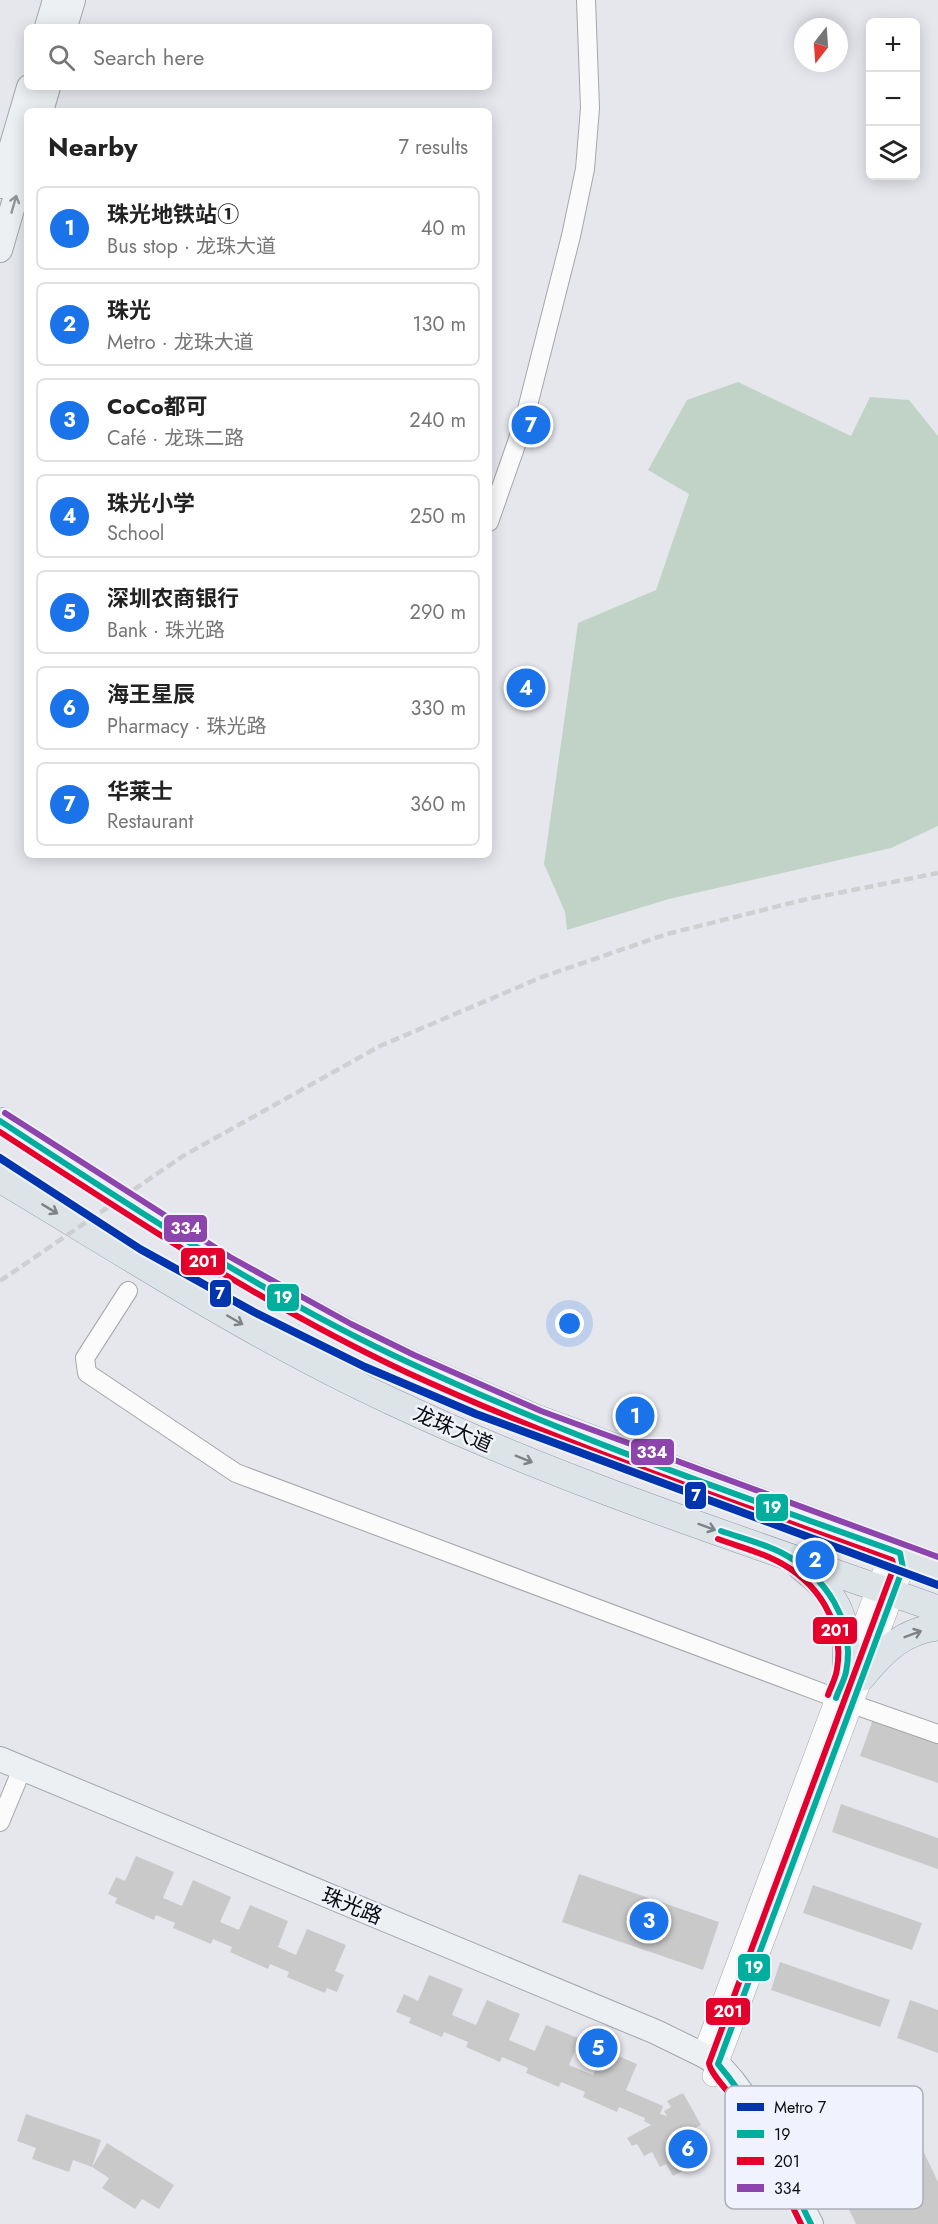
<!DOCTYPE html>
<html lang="en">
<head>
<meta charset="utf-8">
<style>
  :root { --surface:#fff; --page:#f6f6f6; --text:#222; --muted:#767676; --line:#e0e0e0; --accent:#1a73e8 }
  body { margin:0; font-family:Jost,"Noto Sans SC",sans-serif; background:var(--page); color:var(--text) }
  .controls { position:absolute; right:18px; top:18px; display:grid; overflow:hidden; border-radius:9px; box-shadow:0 3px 15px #0003 }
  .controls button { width:54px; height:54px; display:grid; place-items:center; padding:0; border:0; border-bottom:2px solid var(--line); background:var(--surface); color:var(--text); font:30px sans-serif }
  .compass { position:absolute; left:794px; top:18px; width:54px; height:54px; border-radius:50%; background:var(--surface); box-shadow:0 3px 15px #0003; rotate:197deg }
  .you { position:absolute; left:570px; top:1324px; width:21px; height:21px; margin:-15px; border:4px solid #fff; border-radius:50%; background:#1a73e8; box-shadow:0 0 0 9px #1a73e833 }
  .badge { display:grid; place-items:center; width:39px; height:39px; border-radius:50%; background:var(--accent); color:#fff; font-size:20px; font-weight:700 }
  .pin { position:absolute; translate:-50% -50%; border:3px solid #fff; box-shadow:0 2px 6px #0006 }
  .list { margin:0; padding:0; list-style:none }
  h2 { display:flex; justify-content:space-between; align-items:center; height:78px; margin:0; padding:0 24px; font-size:26px }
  h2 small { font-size:20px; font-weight:400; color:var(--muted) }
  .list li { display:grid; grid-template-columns:39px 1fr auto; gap:18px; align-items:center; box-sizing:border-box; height:84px; margin:0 12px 12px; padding:0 12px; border:2px solid var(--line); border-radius:9px }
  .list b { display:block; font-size:22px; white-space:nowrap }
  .list p { margin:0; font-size:20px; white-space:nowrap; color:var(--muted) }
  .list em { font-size:20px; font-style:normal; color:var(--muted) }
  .icon { flex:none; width:33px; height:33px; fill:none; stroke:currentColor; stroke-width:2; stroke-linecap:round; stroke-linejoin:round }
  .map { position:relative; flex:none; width:938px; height:2224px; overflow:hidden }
  .search { position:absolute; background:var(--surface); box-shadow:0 3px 15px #0003; left:24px; top:24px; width:468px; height:66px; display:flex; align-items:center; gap:15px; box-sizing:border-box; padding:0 21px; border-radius:9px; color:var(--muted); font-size:22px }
  .panel { position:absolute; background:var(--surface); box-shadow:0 3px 15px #0003; left:24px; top:108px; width:468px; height:750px; border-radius:9px }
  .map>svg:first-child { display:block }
</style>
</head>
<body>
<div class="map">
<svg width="938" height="2224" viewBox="0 0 938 2224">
  <rect width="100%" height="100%" fill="#e6e7ed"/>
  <path fill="#c1d3c6" d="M738 382 851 436 870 397 909 400 938 436V826L891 848 669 899 567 930 565 912 544 864 578 623 656 590 689 494 648 470 687 400Z"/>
  <path fill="#cac9ca" d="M873 1719 938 1741V1783L860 1756Z
    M841 1804 938 1838V1869L832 1832Z
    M136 1856 174 1872 163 1898 182 1906 193 1880 231 1897 220 1922 239 1930 250 1905 288 1921 278 1947 296 1955 307 1929 346 1945 335 1971 344 1975 337 1992 327 1988 325 1993 287 1977 289 1972 270 1964 268 1969 230 1952 232 1947 213 1939 211 1944 173 1928 175 1923 156 1915 154 1920 115 1903 117 1898 108 1894 116 1877 125 1881Z
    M579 1874 719 1922 703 1970 562 1922Z
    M813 1885 922 1923 912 1950 803 1913Z
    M780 1962 890 2000 880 2027 771 1990Z
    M429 1975 463 1989 452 2015 476 2025 487 2000 520 2014 509 2040 535 2051 546 2025 580 2039 569 2065 593 2075 604 2050 637 2064 626 2090 663 2106 660 2114 667 2116 664 2111 671 2107 667 2101 683 2093 701 2125 686 2133 695 2148 689 2152 696 2164 673 2176 666 2164 660 2167 652 2152 644 2156 637 2144 632 2146 627 2138 651 2125 644 2121 645 2118 619 2107 617 2112 583 2097 585 2092 561 2082 559 2087 526 2073 528 2068 502 2057 500 2062 466 2047 468 2042 444 2032 442 2037 409 2023 411 2018 396 2012 404 1994 418 2001Z
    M910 2000 938 2010V2053L897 2038Z
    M901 2104 938 2182V2224H856L817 2143Z
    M26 2114 101 2140 92 2167 73 2160 69 2172 32 2159 36 2148 17 2141Z
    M107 2143 174 2185 159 2209 142 2199 135 2209 102 2188 109 2178 92 2167Z"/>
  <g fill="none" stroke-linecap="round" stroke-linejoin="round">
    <defs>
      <path id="minor" d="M489 522 523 425 571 236 585 169 590 108 586 0
        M128 1291 85 1358 87 1373 236 1473 836 1698
        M852 1704 938 1734
        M0 1822 22 1769"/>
      <path id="tertiary" d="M703 2055 887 1562 900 1553 903 1568 713 2076"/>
      <path id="secondary" d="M47 27 55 0
        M65 27 73 0
        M41 111 48 87
        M0 186 29 87
        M0 250 27 158
        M0 1759 656 2032 703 2055 718 2064 733 2081 747 2100 811 2224"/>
      <path id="primary" d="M0 1121 225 1265 347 1332 410 1363 538 1419 938 1567
        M0 1179C129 1256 256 1339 393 1402 569 1485 755 1544 938 1609
        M800 1566C842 1598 848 1621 846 1672
        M862 1677C883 1651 903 1631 938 1627"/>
    </defs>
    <use href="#minor" stroke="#a5a6aa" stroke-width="20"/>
    <use href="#tertiary" stroke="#a5a6aa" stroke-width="22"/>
    <use href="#secondary" stroke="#a5a6aa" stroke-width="26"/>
    <use href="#primary" stroke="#909ca5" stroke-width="28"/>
    <use href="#minor" stroke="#fbfbfc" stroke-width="18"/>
    <use href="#tertiary" stroke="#fbfbfc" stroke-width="21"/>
    <use href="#secondary" stroke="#ecf0f2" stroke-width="24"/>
    <use href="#primary" stroke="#dde4e8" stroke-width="27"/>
    <path stroke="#cecfd1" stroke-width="4.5" stroke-dasharray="9 4.5" stroke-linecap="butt" d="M0 1281 183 1156 380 1046 542 977 667 934 803 900 938 873"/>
    <defs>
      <path id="bus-1" d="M0 1121C133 1208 267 1297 412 1364 570 1438 736 1494 900 1553L903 1568 718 2064C759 2112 783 2168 811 2224
        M721 1531C741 1538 763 1543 782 1553 826 1576 856 1622 846 1672 844 1681 839 1689 836 1698"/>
      <path id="bus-2" d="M0 1132C132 1218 265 1306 408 1373 565 1445 730 1501 892 1560L894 1567 709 2063C710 2074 731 2094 738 2104 763 2142 781 2184 801 2224
        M718 1539C737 1546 757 1551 775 1560 816 1580 845 1622 837 1669 836 1678 831 1686 828 1695"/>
      <path id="bus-3" d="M5 1113 230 1257 351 1324 414 1355 541 1411 938 1557"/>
    </defs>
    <use href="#bus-1" stroke="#f0f3fd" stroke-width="10"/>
    <use href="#bus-2" stroke="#f0f3fd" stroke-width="10"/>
    <use href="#bus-3" stroke="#f0f3fd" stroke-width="10"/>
    <use href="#bus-1" stroke="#01ad9c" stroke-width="6"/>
    <use href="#bus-2" stroke="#e4002b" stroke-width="6"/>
    <use href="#bus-3" stroke="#8e44ad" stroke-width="6"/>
    <defs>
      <path id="metro-1" d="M0 1158 140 1249 254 1312 365 1367 476 1414 938 1585"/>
    </defs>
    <use href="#metro-1" stroke="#f0f3fd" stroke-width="12"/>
    <use href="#metro-1" stroke="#0035ad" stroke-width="8"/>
  </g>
  <defs><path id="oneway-shaft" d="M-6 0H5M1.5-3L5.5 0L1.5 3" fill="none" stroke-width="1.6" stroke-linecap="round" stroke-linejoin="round" transform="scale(1.5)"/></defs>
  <use stroke="#929598" href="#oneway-shaft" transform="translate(14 204) rotate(-74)"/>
  <g stroke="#7e8387">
    <use href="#oneway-shaft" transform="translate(50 1209) rotate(31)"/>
    <use href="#oneway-shaft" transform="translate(235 1320) rotate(30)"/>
    <use href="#oneway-shaft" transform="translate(524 1459) rotate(22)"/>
    <use href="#oneway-shaft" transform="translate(707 1527) rotate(20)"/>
    <use href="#oneway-shaft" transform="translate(913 1634) rotate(-21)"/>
  </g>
  <g text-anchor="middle" stroke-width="5" stroke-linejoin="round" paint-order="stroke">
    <g font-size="21" fill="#0b0c10" stroke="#f0f3fd">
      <text transform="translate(453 1429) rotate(24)" y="7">龙珠大道</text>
      <text transform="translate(352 1906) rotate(22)" y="7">珠光路</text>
    </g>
  </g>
  <rect x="725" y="2086" width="198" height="123" rx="9" fill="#f0f3fd" stroke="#abaeb6" stroke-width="1.5"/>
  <rect x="737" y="2103" width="27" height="8" fill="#0035ad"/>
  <rect x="737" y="2130" width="27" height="8" fill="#01ad9c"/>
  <rect x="737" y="2157" width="27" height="8" fill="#e4002b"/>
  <rect x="737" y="2184" width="27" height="8" fill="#8e44ad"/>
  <g font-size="16" fill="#0b0c10">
    <text x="774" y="2113">Metro 7</text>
    <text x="774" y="2140">19</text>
    <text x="774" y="2167">201</text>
    <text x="774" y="2194">334</text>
  </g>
  <g stroke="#f0f3fd" stroke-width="2">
    <rect x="163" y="1214" width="45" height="29" rx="6" fill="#8e44ad"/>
    <rect x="180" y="1247" width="46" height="29" rx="6" fill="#e4002b"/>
    <rect x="209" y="1279" width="23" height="29" rx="6" fill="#0035ad"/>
    <rect x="266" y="1283" width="34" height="29" rx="6" fill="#01ad9c"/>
    <rect x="630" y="1438" width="45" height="28" rx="6" fill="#8e44ad"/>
    <rect x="684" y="1481" width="23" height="29" rx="6" fill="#0035ad"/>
    <rect x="755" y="1493" width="34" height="29" rx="6" fill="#01ad9c"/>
    <rect x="812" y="1616" width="46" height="29" rx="6" fill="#e4002b"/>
    <rect x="737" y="1953" width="34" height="29" rx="6" fill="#01ad9c"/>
    <rect x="705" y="1997" width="46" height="29" rx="6" fill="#e4002b"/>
  </g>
  <g font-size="16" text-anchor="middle" font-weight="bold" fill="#fff">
    <text x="186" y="1234">334</text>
    <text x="203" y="1267">201</text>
    <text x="220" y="1299">7</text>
    <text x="283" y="1303">19</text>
    <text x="652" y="1458">334</text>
    <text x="696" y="1501">7</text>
    <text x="772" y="1513">19</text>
    <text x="835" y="1636">201</text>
    <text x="754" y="1973">19</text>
    <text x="728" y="2017">201</text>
  </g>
</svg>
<div class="controls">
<button>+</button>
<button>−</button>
<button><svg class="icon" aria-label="layers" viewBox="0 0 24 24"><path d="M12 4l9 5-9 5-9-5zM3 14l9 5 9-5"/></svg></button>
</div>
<svg class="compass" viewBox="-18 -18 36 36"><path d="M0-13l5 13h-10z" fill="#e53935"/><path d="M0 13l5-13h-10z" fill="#767676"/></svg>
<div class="you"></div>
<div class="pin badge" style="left:635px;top:1416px">1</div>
<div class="pin badge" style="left:815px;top:1560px">2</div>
<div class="pin badge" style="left:649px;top:1921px">3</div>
<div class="pin badge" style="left:526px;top:688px">4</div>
<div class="pin badge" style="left:598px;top:2048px">5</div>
<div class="pin badge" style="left:688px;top:2149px">6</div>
<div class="pin badge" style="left:531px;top:425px">7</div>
<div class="search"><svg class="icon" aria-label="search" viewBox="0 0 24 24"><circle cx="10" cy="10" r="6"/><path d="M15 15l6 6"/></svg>Search here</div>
<section class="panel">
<h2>Nearby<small>7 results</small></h2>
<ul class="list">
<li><span class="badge">1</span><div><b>珠光地铁站①</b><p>Bus stop · 龙珠大道</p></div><em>40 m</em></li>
<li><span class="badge">2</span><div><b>珠光</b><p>Metro · 龙珠大道</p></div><em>130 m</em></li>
<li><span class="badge">3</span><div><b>CoCo都可</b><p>Café · 龙珠二路</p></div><em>240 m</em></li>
<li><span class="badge">4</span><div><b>珠光小学</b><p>School</p></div><em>250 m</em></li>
<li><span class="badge">5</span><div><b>深圳农商银行</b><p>Bank · 珠光路</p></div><em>290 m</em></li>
<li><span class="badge">6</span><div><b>海王星辰</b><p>Pharmacy · 珠光路</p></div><em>330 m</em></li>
<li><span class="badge">7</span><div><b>华莱士</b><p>Restaurant</p></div><em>360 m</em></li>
</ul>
</section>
</div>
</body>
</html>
